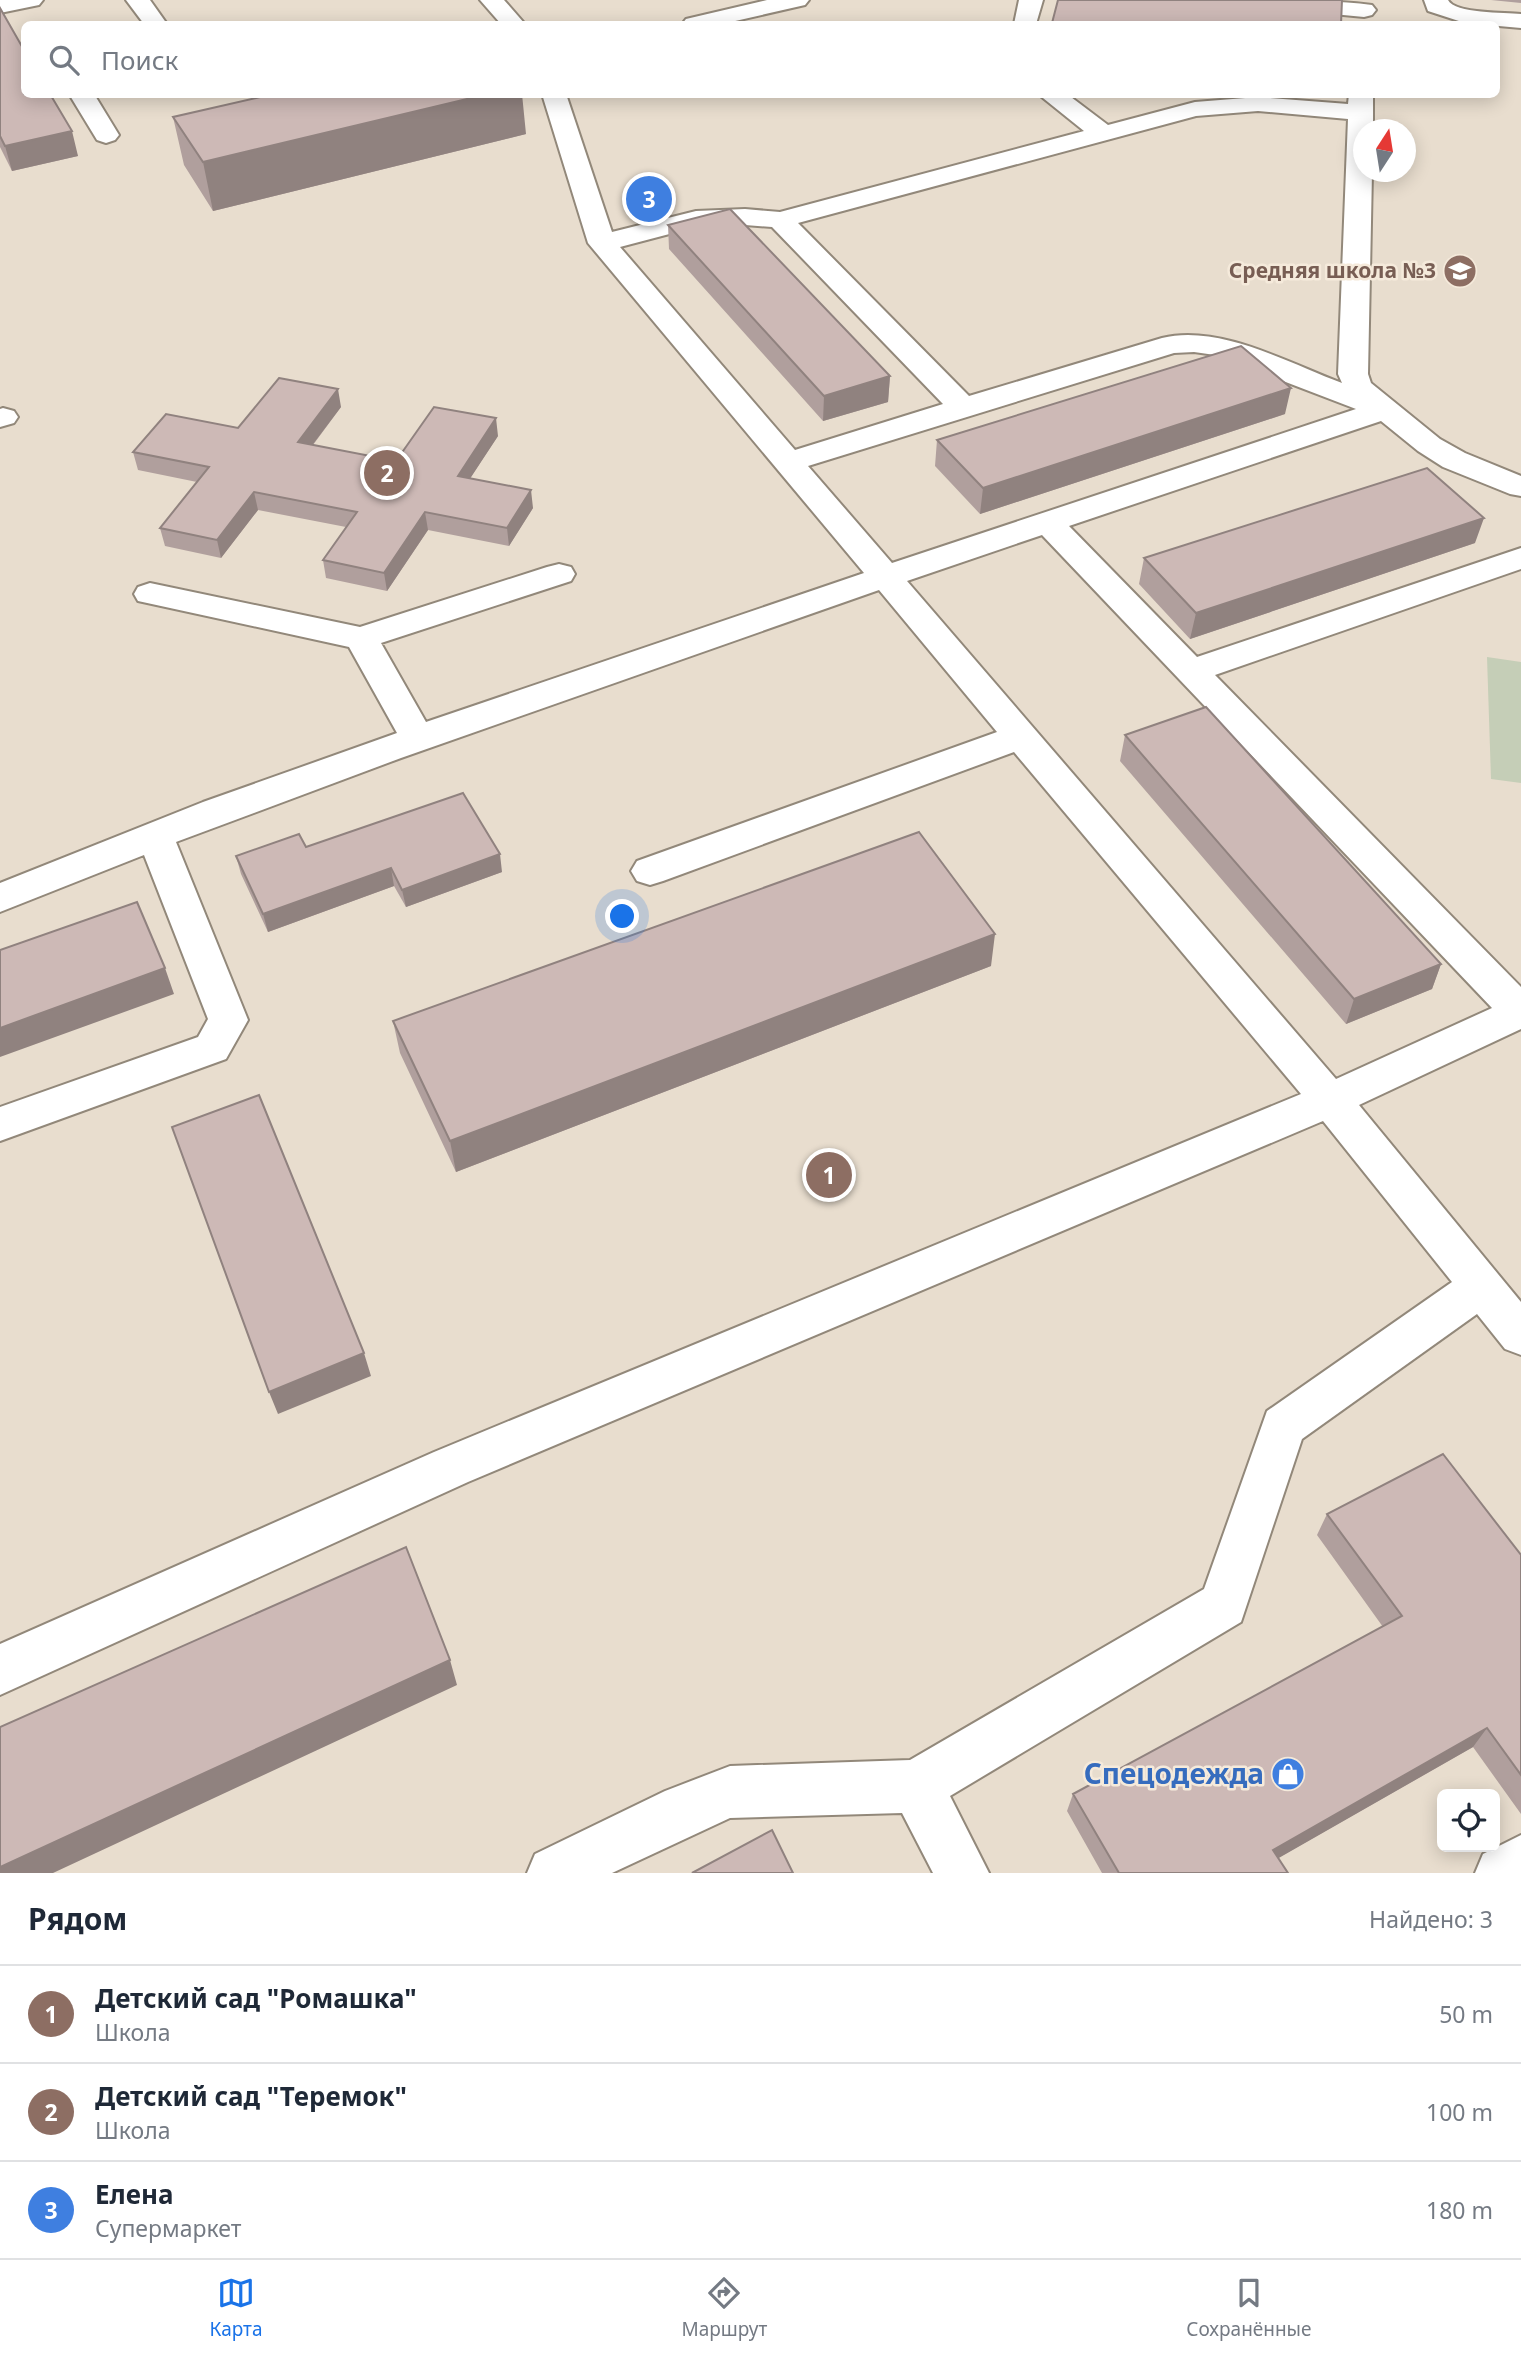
<!DOCTYPE html>
<html lang="ru">
<head>
<meta charset="utf-8">
<style>
  :root { --surface:#fff; --page:#f6f6f7; --text:#1f2937; --muted:#747a83; --line:#e0e1e3; --accent:#1a73e8 }
  body { margin:0; font-family:"Noto Sans",sans-serif; background:var(--page); color:var(--text) }
  .controls { position:absolute; right:21px; bottom:21px; display:grid; overflow:hidden; border-radius:10px; box-shadow:0 4px 18px #0003 }
  .controls button { width:63px; height:63px; display:grid; place-items:center; padding:0; border:0; border-bottom:2px solid var(--line); background:var(--surface); color:var(--text); font:35px sans-serif }
  .compass { position:absolute; left:1353px; top:119px; width:63px; height:63px; border-radius:50%; background:var(--surface); box-shadow:0 4px 18px #0003; rotate:12deg }
  .you { position:absolute; left:623px; top:917px; width:24px; height:24px; margin:-18px; border:5px solid #fff; border-radius:50%; background:#1a73e8; box-shadow:0 0 0 10px #1a73e833 }
  .badge { display:grid; place-items:center; width:46px; height:46px; border-radius:50%; background:var(--accent); color:#fff; font-size:23px; font-weight:700 }
  .pin { position:absolute; translate:-50% -50%; border:4px solid #fff; box-shadow:0 2px 7px #0006 }
  .list { margin:0; padding:0; list-style:none }
  h2 { display:flex; justify-content:space-between; align-items:center; height:91px; margin:0; padding:0 28px; font-size:30px }
  h2 small { font-size:23px; font-weight:400; color:var(--muted) }
  .list li { display:grid; grid-template-columns:46px 1fr auto; gap:21px; align-items:center; box-sizing:border-box; height:98px; padding:0 28px; border-top:2px solid var(--line) }
  .list b { display:block; font-size:26px; white-space:nowrap }
  .list p { margin:0; font-size:23px; white-space:nowrap; color:var(--muted) }
  .list em { font-size:23px; font-style:normal; color:var(--muted) }
  .icon { flex:none; width:38px; height:38px; fill:none; stroke:currentColor; stroke-width:2; stroke-linecap:round; stroke-linejoin:round }
  .map { position:relative; flex:none; width:1521px; height:1873px; overflow:hidden }
  .search { position:absolute; background:var(--surface); box-shadow:0 4px 18px #0003; left:21px; right:21px; top:21px; height:77px; display:flex; align-items:center; gap:18px; box-sizing:border-box; padding:0 24px; border-radius:10px; color:var(--muted); font-size:26px }
  .sheet { height:385px; background:var(--surface) }
  nav { display:flex; justify-content:space-around; align-items:center; box-sizing:border-box; height:98px; border-top:2px solid var(--line); background:var(--surface); font-size:19px; color:var(--muted) }
  nav a { display:grid; justify-items:center; gap:4px }
  nav .on { color:var(--accent) }
  .map>svg:first-child { display:block }
</style>
</head>
<body>
<div class="map">
<svg width="1521" height="1873" viewBox="0 0 1521 1873">
  <rect width="100%" height="100%" fill="#e8ddce"/>
  <path fill="#c5ceb7" d="M1487 657 1521 662V783L1491 779Z"/>
  <g fill="none" stroke-linecap="round" stroke-linejoin="round">
    <defs>
      <path id="minor" d="M0 0H43L39 5 0 13Z
        M126 0H150L167 24H144Z
        M480 0H504L525 24H501Z
        M767 0H809L805 5 722 24H682L686 19Z
        M1019 0H1043L1036 24H1014Z
        M1247 0C1288 0 1333 0 1372 5L1376 10 1372 15 1364 17 1259 7 1251 5Z
        M1424 0H1448C1455 14 1504 12 1521 14V28L1465 23 1428 11Z
        M69 94H94L119 135 115 140 106 143 97 140Z
        M542 94H566L612 232 696 211 745 209 780 212 1084 131 1038 94H1067L1108 125 1195 102 1258 97 1348 104 1349 94H1373V130H1364V172H1372L1368 374 1371 383 1440 439 1465 453 1521 476V496L1510 494 1443 467 1418 451 1381 421 1069 526 1197 657 1521 548V569L1215 675 1521 987V1029L1359 1105 1521 1302V1355L1505 1349 1477 1314 1302 1439 1241 1622 950 1796 989 1873H933L902 1813 730 1818 612 1873H527L535 1854 665 1791 730 1766 910 1760 1204 1589 1267 1411 1452 1282 1323 1121 468 1482 0 1695V1644L434 1452 1301 1094 1014 752 663 881 650 885 637 881 631 871 637 861 997 732 879 590 401 758 176 842 248 1020 226 1059 0 1141V1107L198 1037 208 1019 144 855 0 912V883L203 802 397 733 349 647 138 601 134 594 138 587 150 583 360 627 547 567 559 564 571 567 575 574 571 581 381 643 426 722 864 573 588 243ZM1258 111 1348 119 1338 374 1342 383C1289 363 1219 324 1162 338L969 396 798 223 1196 116ZM745 225 772 227 943 404 795 450 620 247 696 227ZM1194 352 1215 355 1356 409 892 563 808 466 1174 353ZM1042 535 1492 1008 1336 1079 907 581Z
        M3 408 14 411 18 417 14 423 0 427V409Z
        M1521 1835V1873H1475L1483 1854Z"/>
    </defs>
    <use href="#minor" stroke="#92887a" stroke-width="4"/>
    <use href="#minor" fill="#fff" fill-rule="evenodd"/>
  </g>
  <path fill="#b09f9d" d="M1491 0H1521V3Z
    M0 8 78 156 12 171 0 147Z
    M173 117 526 134 213 211 184 165Z
    M668 225 890 376 888 402 823 421 669 249Z
    M341 407 313 445 396 461 498 436 470 478 533 508 509 546 428 530 387 591 326 578 323 560 346 527 258 510 221 558 165 546 160 528 197 482 138 470 133 452 238 428Z
    M1285 414 980 514 935 466 937 440Z
    M1475 543 1190 639 1139 584 1144 558Z
    M1125 735 1441 964 1432 989 1346 1024 1120 761Z
    M306 847 502 872 406 907 394 886 268 932 241 874 236 856Z
    M991 966 456 1172 400 1053 393 1021Z
    M1327 1514 1521 1555V1814L1473 1747 1278 1858 1288 1873H1102L1067 1811 1073 1794 1383 1627 1317 1535Z"/>
  <path fill="#90827f" d="M488 94H522L526 134 213 211 203 162Z
    M72 131 78 156 12 171 5 146Z
    M890 376 888 402 823 421 824 396Z
    M1291 388 1285 414 980 514 983 488Z
    M338 389 341 407 301 460 298 442Z
    M496 418 498 436 460 494 458 476Z
    M531 490 533 508 509 546 507 528Z
    M254 492 258 510 221 558 217 540Z
    M425 512 428 530 387 591 384 573Z
    M1484 518 1475 543 1190 639 1196 613Z
    M500 854 502 872 406 907 402 890Z
    M391 868 394 886 268 932 263 914Z
    M995 934 991 966 456 1172 450 1141Z
    M1441 964 1432 989 1346 1024 1354 999Z
    M165 968 174 994 0 1057V1028Z
    M364 1353 371 1376 278 1414 269 1392Z
    M450 1660 457 1685 53 1873H0V1867Z
    M1487 1728 1473 1747 1263 1867 1273 1850Z"/>
  <path fill="#cdb9b6" stroke="#90827f" stroke-width="2" d="M1058 0H1342L1341 24H1072L1052 23Z
    M0 8 24 50V94H50L72 131 5 146 0 136Z
    M273 94H488L203 162 173 117Z
    M730 209 890 376 824 396 668 225Z
    M1241 346 1291 388 983 488 937 440Z
    M279 378 338 389 298 442 396 461 434 407 496 418 458 476 531 490 507 528 425 512 384 573 323 560 357 512 254 492 217 540 160 528 209 467 133 452 166 414 238 428Z
    M1427 468 1484 518 1196 613 1144 558Z
    M1206 707 1441 964 1354 999 1125 735Z
    M463 793 500 854 402 890 391 868 263 914 236 856 299 834 306 847Z
    M919 832 995 934 450 1141 393 1021Z
    M137 902 165 968 0 1028V950Z
    M259 1095 364 1353 269 1392 172 1127Z
    M1443 1454 1521 1555V1775L1487 1728 1273 1850 1288 1873H1119L1073 1794 1402 1616 1327 1514Z
    M406 1547 450 1660 0 1867V1727Z
    M772 1830 793 1873H692Z"/>
  <defs>
    <symbol id="school-disc" viewBox="-11 -11 22 22"><circle r="9.5" fill="#8d6e63" stroke="#f5eadb"/><path d="M0-5L7-2L0 1L-7-2ZM-4 1L0 2.5L4 1V4Q0 6-4 4Z" fill="#fff"/></symbol>
    <symbol id="shop-disc" viewBox="-11 -11 22 22"><circle r="9.5" fill="#3f7fe0" stroke="#f5eadb"/><path d="M-5-2.5h2.3a2.7 3.5 0 0 1 5.4 0H5L5.5 6h-11ZM-1.5-2.5h3a1.5 2.3 0 0 0-3 0Z" fill="#fff"/></symbol>
  </defs>
  <g fill-rule="evenodd">
    <use href="#school-disc" x="1441" y="252" width="38" height="38"/>
    <use href="#shop-disc" x="1269" y="1755" width="38" height="38"/>
  </g>
  <g text-anchor="middle" stroke-width="5" stroke-linejoin="round" paint-order="stroke">
    <g font-size="21" font-weight="bold" fill="#785e54" stroke="#f5eadb" text-anchor="end">
      <text x="1436" y="278">Средняя школа №3</text>
    </g>
    <g font-size="28" font-weight="bold" fill="#366cbe" stroke="#f5eadb" text-anchor="end">
      <text x="1264" y="1784">Спецодежда</text>
    </g>
  </g>
</svg>
<div class="controls">
<button><svg class="icon" aria-label="locate" viewBox="0 0 24 24"><circle cx="12" cy="12" r="6"/><path d="M12 2v4M12 18v4M2 12h4M18 12h4"/></svg></button>
</div>
<svg class="compass" viewBox="-18 -18 36 36"><path d="M0-13l5 13h-10z" fill="#e53935"/><path d="M0 13l5-13h-10z" fill="#747a83"/></svg>
<div class="you"></div>
<div class="pin badge" style="left:829px;top:1175px;background:#8d6e63">1</div>
<div class="pin badge" style="left:387px;top:473px;background:#8d6e63">2</div>
<div class="pin badge" style="left:649px;top:199px;background:#3f7fe0">3</div>
<div class="search"><svg class="icon" aria-label="search" viewBox="0 0 24 24"><circle cx="10" cy="10" r="6"/><path d="M15 15l6 6"/></svg>Поиск</div>
</div>
<section class="sheet">
<h2>Рядом<small>Найдено: 3</small></h2>
<ul class="list">
<li><span class="badge" style="background:#8d6e63">1</span><div><b>Детский сад &quot;Ромашка&quot;</b><p>Школа</p></div><em>50 m</em></li>
<li><span class="badge" style="background:#8d6e63">2</span><div><b>Детский сад &quot;Теремок&quot;</b><p>Школа</p></div><em>100 m</em></li>
<li><span class="badge" style="background:#3f7fe0">3</span><div><b>Елена</b><p>Супермаркет</p></div><em>180 m</em></li>
</ul>
</section>
<nav>
<a class="on"><svg class="icon" aria-label="map" viewBox="0 0 24 24"><path d="M3 6l6-2 6 2 6-2v14l-6 2-6-2-6 2zM9 4v14M15 6v14"/></svg>Карта</a>
<a><svg class="icon" aria-label="directions" viewBox="0 0 24 24"><path d="M12 3l9 9-9 9-9-9zM9 14v-3h6M13 9l2 2-2 2"/></svg>Маршрут</a>
<a><svg class="icon" aria-label="saved" viewBox="0 0 24 24"><path d="M7 4h10v16l-5-4-5 4z"/></svg>Сохранённые</a>
</nav>
</body>
</html>
